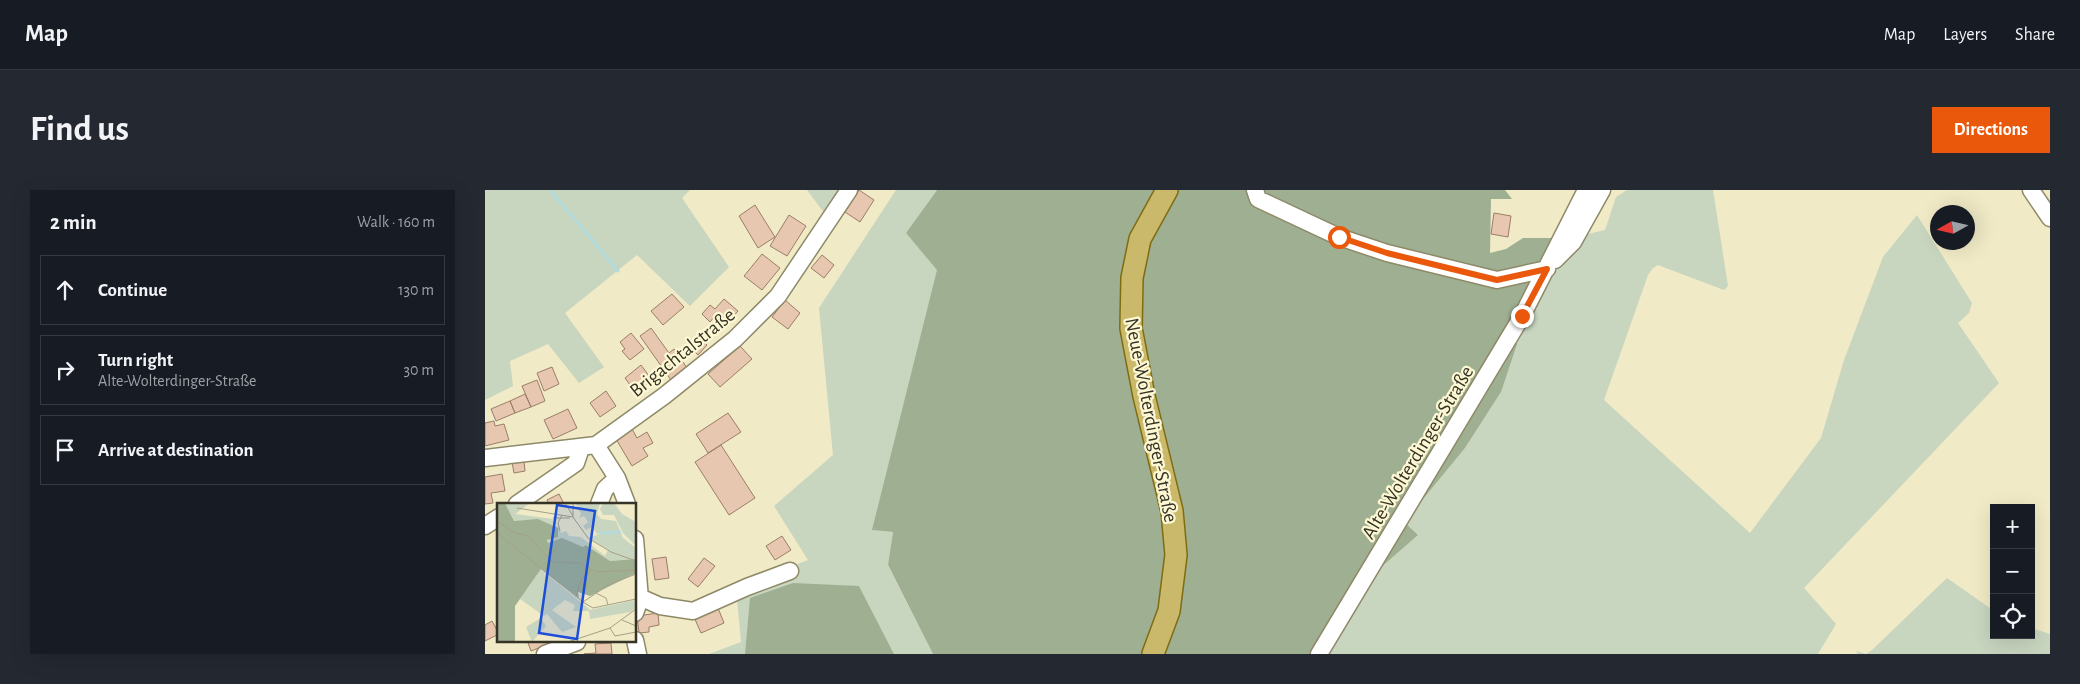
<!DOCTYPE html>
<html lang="en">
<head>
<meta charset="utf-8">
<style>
  :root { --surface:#171b24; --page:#242831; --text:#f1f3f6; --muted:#9ea1a6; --line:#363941; --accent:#ea580c }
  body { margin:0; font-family:"Alegreya Sans",sans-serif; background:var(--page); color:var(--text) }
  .controls { position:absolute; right:15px; bottom:15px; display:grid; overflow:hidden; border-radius:0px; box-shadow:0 5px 20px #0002 }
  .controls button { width:45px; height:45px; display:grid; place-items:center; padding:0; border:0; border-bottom:1px solid var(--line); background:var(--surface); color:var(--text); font:25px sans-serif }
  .compass { position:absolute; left:1445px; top:15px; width:45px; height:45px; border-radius:50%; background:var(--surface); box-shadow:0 5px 20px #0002; rotate:262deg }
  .stop { position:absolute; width:15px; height:15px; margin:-11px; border:4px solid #ea580c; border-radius:50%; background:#fff }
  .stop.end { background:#ea580c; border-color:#fff; box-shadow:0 1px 5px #0008 }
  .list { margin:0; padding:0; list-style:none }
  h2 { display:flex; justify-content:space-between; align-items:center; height:65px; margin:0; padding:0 20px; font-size:21px }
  h2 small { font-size:16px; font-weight:400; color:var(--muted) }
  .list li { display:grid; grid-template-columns:32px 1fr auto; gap:15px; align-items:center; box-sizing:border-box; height:70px; margin:0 10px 10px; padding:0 10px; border:1px solid var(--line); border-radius:0px }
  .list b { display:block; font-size:19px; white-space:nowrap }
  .list p { margin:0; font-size:16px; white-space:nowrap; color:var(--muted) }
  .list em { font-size:16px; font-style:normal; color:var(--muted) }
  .icon { flex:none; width:28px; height:28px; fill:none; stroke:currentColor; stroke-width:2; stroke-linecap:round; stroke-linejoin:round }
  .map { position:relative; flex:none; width:1565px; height:464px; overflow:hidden; border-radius:0px }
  header { display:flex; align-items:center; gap:30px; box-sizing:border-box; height:70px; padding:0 25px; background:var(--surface); border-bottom:1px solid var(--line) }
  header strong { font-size:24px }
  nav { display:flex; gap:28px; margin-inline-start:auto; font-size:18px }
  .intro { display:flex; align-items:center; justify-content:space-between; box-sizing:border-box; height:120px; padding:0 30px }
  h1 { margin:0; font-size:35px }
  .button { padding:12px 22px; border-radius:0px; background:var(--accent); color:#fff; font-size:18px; font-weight:700 }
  main { display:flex; gap:30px; padding:0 30px }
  aside { flex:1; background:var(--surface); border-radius:0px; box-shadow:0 5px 20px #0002 }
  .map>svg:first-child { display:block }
</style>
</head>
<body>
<header>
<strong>Map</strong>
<nav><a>Map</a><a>Layers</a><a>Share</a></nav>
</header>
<div class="intro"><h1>Find us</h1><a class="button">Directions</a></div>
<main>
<aside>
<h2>2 min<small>Walk · 160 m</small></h2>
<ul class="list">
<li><svg class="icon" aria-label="ahead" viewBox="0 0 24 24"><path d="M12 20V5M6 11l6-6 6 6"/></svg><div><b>Continue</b></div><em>130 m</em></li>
<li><svg class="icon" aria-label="right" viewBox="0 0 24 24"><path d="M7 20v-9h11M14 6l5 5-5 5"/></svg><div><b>Turn right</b><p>Alte-Wolterdinger-Straße</p></div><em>30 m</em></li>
<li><svg class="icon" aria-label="arrive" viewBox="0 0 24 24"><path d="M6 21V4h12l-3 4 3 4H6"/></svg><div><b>Arrive at destination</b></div></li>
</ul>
</aside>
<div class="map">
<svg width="1565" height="464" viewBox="0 0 1565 464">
  <rect width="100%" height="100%" fill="#f0eac6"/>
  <path fill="#c8d5bf" d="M0 0H205L197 8 244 77 205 116 152 65 80 123 119 177 94 193 63 154 25 171 28 196 0 210Z
    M322 0H354L340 24Z
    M411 0H452L421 43 453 80 388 340 408 342 403 376 448 464H409L374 396 262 454 260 464H224L256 452 251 398 323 370 289 316 348 265 334 118Z
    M1142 0H1228L1243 96 1239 100 1173 75 1168 78 1163 85 1119 210 1265 343 1336 248 1359 170 1398 67 1432 25 1487 113 1484 123 1473 133 1514 193 1319 398 1351 434 1333 464H834L877 394 933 345 918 332 980 258 1016 202 1028 142 1062 79 1103 44 1120 40 1131 7Z
    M1462 388 1509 421V445H1546V438L1565 444V464H1373L1371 461 1381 464 1387 460Z"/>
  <path fill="#9eaf92" d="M452 0H1020L1027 9H1006L1005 63 1021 59 1038 48H1069L1025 129 1032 154 1016 202 980 258 919 332 933 345 877 394 834 464H448L403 375 408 342 387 340 452 80 421 43Z
    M308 393 374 396 409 464H260L265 408Z"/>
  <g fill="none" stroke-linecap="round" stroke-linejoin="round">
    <path stroke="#b1dbdc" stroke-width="3" d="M65 0 133 81"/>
  </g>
  <path fill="#e7c7af" stroke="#9b7e68" d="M374 0 389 10 375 32 360 22Z
    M270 15 290 47 273 58 254 26Z
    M1009 23 1026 26 1023 47 1006 44Z
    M304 25 321 36 302 66 285 56Z
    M277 64 295 78 277 100 259 86Z
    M337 65 349 75 339 88 326 78Z
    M187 104 199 117 178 135 166 121Z
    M239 109 253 121 241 135 230 126 225 132 217 124 225 115 230 119Z
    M300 110 315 123 303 139 287 127Z
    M166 138 184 163 189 159 202 178 186 190 155 146Z
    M146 143 159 159 145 170 137 161 140 159 135 152Z
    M213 146 222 155 213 165 204 156Z
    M255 156 267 169 235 197 223 184Z
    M156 175 167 190 150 202 140 188Z
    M67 177 74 194 59 201 52 183Z
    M52 190 60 211 46 217 37 196Z
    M121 201 131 216 115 227 105 213Z
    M40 204 46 217 30 223 25 211Z
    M25 211 30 223 11 231 6 219Z
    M83 219 92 238 68 249 59 230Z
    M243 223 256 242 223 263 211 244Z
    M9 231 10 236 19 234 24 250 0 256V233Z
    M147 239 152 248 162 242 168 253 158 258 163 266 147 276 131 249Z
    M236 255 270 308 244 325 210 272Z
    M39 271 40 281 29 283 27 272Z
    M17 284 20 301 6 303 8 313 0 314V287Z
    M74 304 79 314H64L62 310Z
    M297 346 306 360 290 370 281 356Z
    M181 367 184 388 170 390 167 369Z
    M219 368 230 376 213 397 203 389Z
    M233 418 239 433 216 443 209 427Z
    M173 423 174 435 164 437V442L154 443 152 426Z
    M7 431 14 444 0 451V435Z
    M42 450H63L64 454 46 461Z
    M126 453 127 464H99L111 463 110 454Z"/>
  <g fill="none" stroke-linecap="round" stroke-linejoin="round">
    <defs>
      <path id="minor" d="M770 0 773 9 854 47 902 63 1012 90 1062 79
        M1546 0 1565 28
        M1070 70 1088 52 1117 0
        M111 255 132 288 120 299 114 314
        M0 268 111 255 179 206 250 149 293 106 364 0
        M132 288 142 314
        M32 314 91 273 96 258
        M0 336 14 327
        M150 349 155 409 150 423
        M150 405 175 416 208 421 262 397 305 381
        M150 450 153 464
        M60 464 92 452
        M834 464 1037 126 1101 0"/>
      <path id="major" d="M668 464 684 421 691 365 687 321 659 206 646 138 647 88 655 49 682 0"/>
    </defs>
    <use href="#minor" stroke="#8e8967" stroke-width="19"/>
    <use href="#major" stroke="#7f6c12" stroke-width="24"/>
    <use href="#minor" stroke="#fff" stroke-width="16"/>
    <use href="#major" stroke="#cab96a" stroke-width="21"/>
  </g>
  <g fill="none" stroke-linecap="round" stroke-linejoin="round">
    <path stroke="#ea580c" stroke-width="6" d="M854 47 902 63 1012 90 1062 79 1037 126"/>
  </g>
  <g text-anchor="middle" stroke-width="4.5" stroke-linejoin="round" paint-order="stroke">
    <g font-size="20" fill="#353325" stroke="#fdf8d3">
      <text transform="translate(197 162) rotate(-39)" y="7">Brigachtalstraße</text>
      <text transform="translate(667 230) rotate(79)" y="7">Neue-Wolterdinger-Straße</text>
      <text transform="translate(932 262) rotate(-59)" y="7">Alte-Wolterdinger-Straße</text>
    </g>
  </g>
  <g transform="translate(12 313)">
    <rect width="139" height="139" fill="#f0eac6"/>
    <path d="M8 0H33L18 11 56 16 58 23 62 24 64 30 69 28 72 33 84 34 108 53 111 47 92 35 104 30 100 31 95 24 89 27 86 23 91 19 87 13 82 15 84 11 79 1 103 0 100 11 104 16 119 18 126 35 139 45V56L113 58 90 42 86 44 66 36 51 40 50 38 61 25 41 17 17 18ZM106 0H117L125 11 139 19V43L126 30 117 12H106L103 6ZM44 66 93 107 139 97V105L133 109 93 116 92 108H76L78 102 68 97 55 107 79 124 65 129 50 111 47 113 23 96ZM44 115 49 123 35 139 29 124Z" fill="#c8d5bf"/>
    <path d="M0 0H8L17 18 41 16 61 25V34L50 37 51 40 65 35 86 44 89 42 113 58 139 56V70L93 93 81 89 82 95 44 66 18 103V139H0Z" fill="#9eaf92"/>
    <path fill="none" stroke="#b1dbdc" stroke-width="2.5" d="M103 30 124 29"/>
    <path fill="none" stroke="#a5a186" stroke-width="1" d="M68 0 76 13M76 0V14L91 35 114 49 139 58M20 5 76 14M56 15H73M0 18 16 29 31 33 55 59 83 60 99 69 139 67M63 28 61 20 65 12M0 30 86 99 111 82 139 71M99 90 109 95 111 102M79 94 84 77 95 67M84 98 96 105 139 96M125 117 139 123M113 125 118 133 139 129M71 139 113 125 139 106"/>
    <path fill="#1d4ed8" fill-opacity="0.15" stroke="#1d4ed8" stroke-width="2.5" d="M60 2 98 8 80 136 42 130Z"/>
    <rect width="139" height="139" fill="none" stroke="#353325" stroke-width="2.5"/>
  </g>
</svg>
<div class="controls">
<button>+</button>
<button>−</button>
<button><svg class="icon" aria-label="locate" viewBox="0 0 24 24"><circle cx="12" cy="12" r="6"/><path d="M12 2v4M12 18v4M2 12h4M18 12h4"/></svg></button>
</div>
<svg class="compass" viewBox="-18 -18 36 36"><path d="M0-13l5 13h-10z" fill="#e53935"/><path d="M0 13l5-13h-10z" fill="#9ea1a6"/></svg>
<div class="stop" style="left:854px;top:47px"></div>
<div class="stop end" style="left:1037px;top:126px"></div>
</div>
</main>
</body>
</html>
